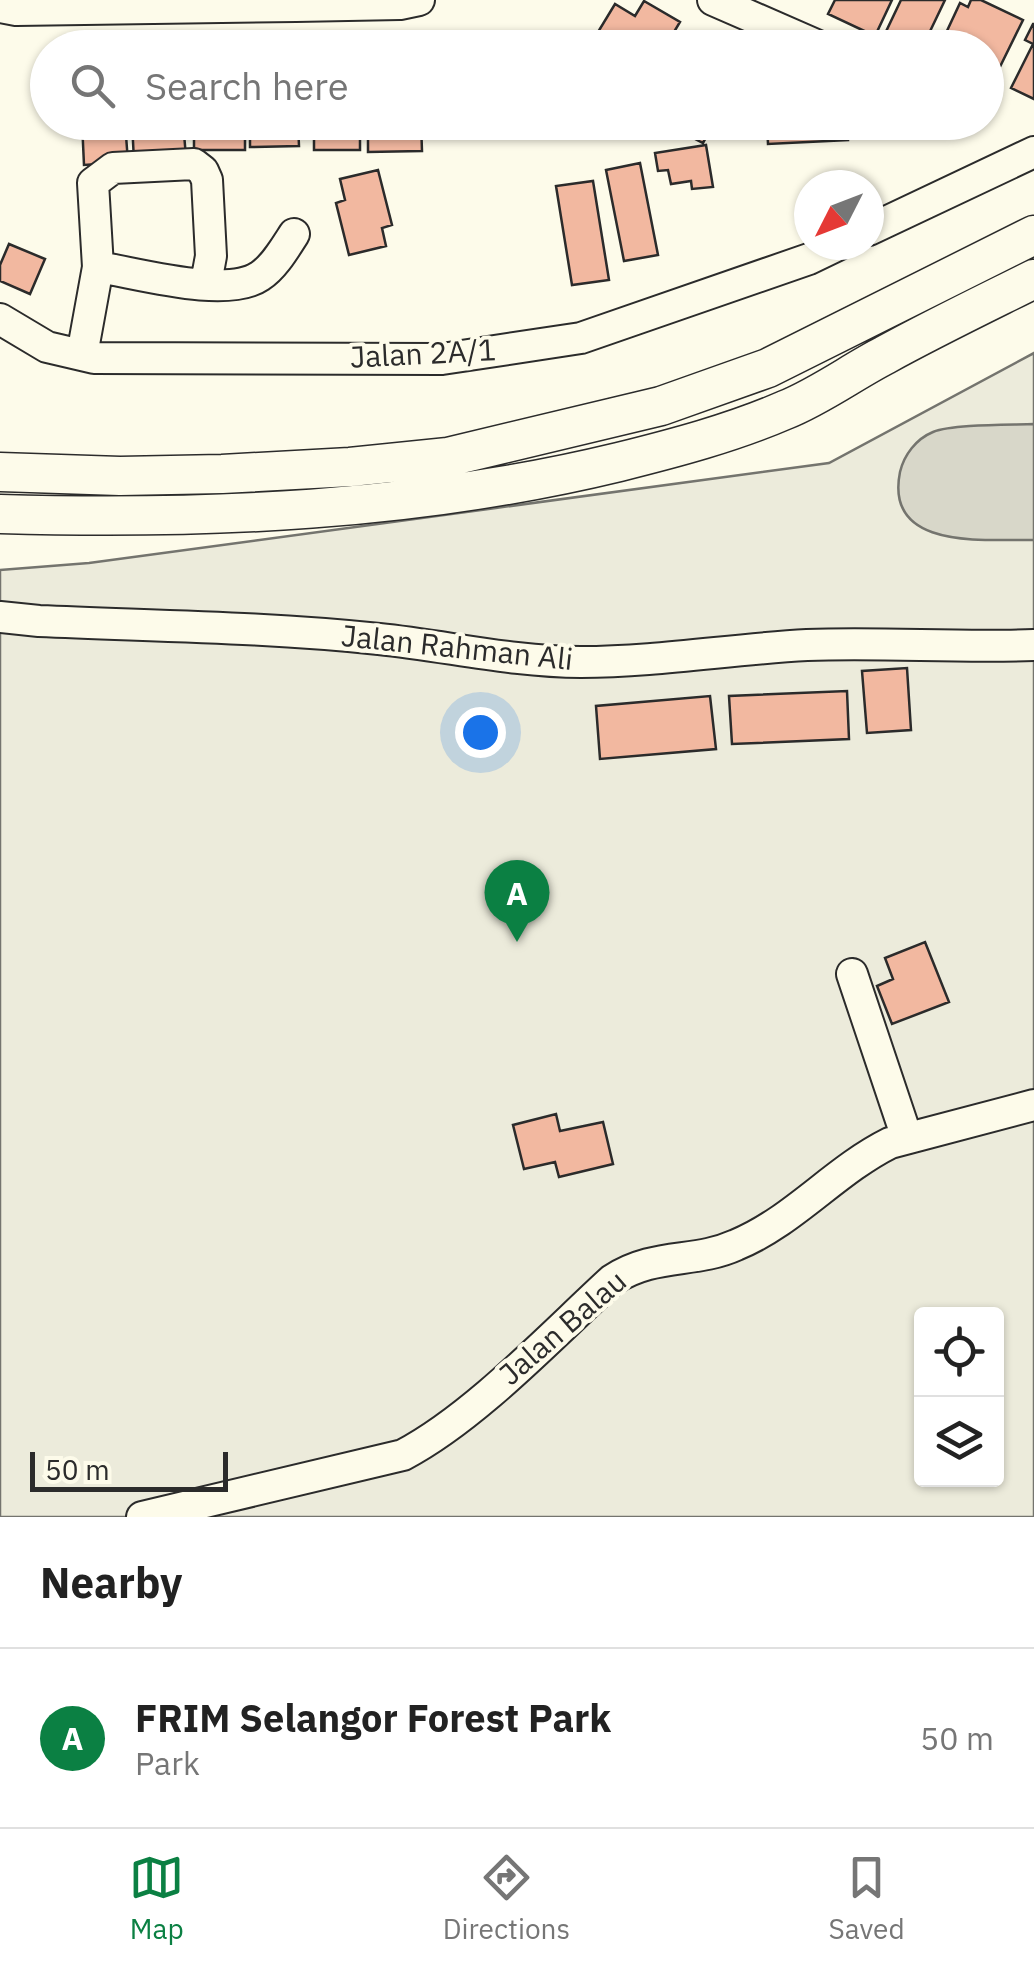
<!DOCTYPE html>
<html lang="en">
<head>
<meta charset="utf-8">
<style>
  :root { --surface:#fff; --page:#f6f6f6; --text:#222; --muted:#767676; --line:#e0e0e0; --accent:#0b8043 }
  body { margin:0; font-family:"IBM Plex Sans",sans-serif; background:var(--page); color:var(--text) }
  .controls { position:absolute; right:30px; bottom:30px; display:grid; overflow:hidden; border-radius:10px; box-shadow:0 2px 8px #0004 }
  .controls button { width:90px; height:90px; display:grid; place-items:center; padding:0; border:0; border-bottom:2px solid var(--line); background:var(--surface); color:var(--text); font:50px sans-serif }
  .compass { position:absolute; left:794px; top:170px; width:90px; height:90px; border-radius:50%; background:var(--surface); box-shadow:0 2px 8px #0004; rotate:228deg }
  .scale { position:absolute; left:30px; bottom:25px; width:198px; box-sizing:border-box; padding-left:10px; border:5px solid #2b2b2b; border-top:0; font-size:28px; line-height:35px; white-space:nowrap; color:#2b2b2b; -webkit-text-stroke:8px #fdfbea; paint-order:stroke }
  .you { position:absolute; left:480px; top:732px; width:35px; height:35px; margin:-25px; border:8px solid #fff; border-radius:50%; background:#1a73e8; box-shadow:0 0 0 15px #1a73e833 }
  .badge { display:grid; place-items:center; width:65px; height:65px; border-radius:50%; background:var(--accent); color:#fff; font-size:32px; font-weight:700 }
  .pin { position:absolute; translate:-50% -82px; filter:drop-shadow(0 2px 5px #0008) }
  .pin::after { content:''; position:absolute; top:52px; width:35px; height:30px; background:inherit; clip-path:polygon(0 0,100% 0,50% 100%) }
  .list { margin:0; padding:0; list-style:none }
  h2 { display:flex; justify-content:space-between; align-items:center; height:130px; margin:0; padding:0 40px; font-size:42px }
  h2 small { font-size:32px; font-weight:400; color:var(--muted) }
  .list li { display:grid; grid-template-columns:65px 1fr auto; gap:30px; align-items:center; box-sizing:border-box; height:180px; padding:0 40px; border-top:2px solid var(--line) }
  .list b { display:block; font-size:38px; white-space:nowrap }
  .list p { margin:0; font-size:32px; white-space:nowrap; color:var(--muted) }
  .list em { font-size:32px; font-style:normal; color:var(--muted) }
  .icon { flex:none; width:55px; height:55px; fill:none; stroke:currentColor; stroke-width:2; stroke-linecap:round; stroke-linejoin:round }
  .map { position:relative; flex:none; width:1034px; height:1517px; overflow:hidden }
  .search { position:absolute; background:var(--surface); box-shadow:0 2px 8px #0004; left:30px; right:30px; top:30px; height:110px; display:flex; align-items:center; gap:25px; box-sizing:border-box; padding:0 35px; border-radius:55px; color:var(--muted); font-size:38px }
  .sheet { height:310px; background:var(--surface) }
  nav { display:flex; justify-content:space-around; align-items:center; box-sizing:border-box; height:140px; border-top:2px solid var(--line); background:var(--surface); font-size:28px; color:var(--muted) }
  nav a { display:grid; justify-items:center; gap:5px }
  nav .on { color:var(--accent) }
  .map>svg:first-child { display:block }
</style>
</head>
<body>
<div class="map">
<svg width="1034" height="1517" viewBox="0 0 1034 1517">
  <rect width="100%" height="100%" fill="#fdfbea"/>
  <path fill="#ecebdb" stroke="#74746e" stroke-width="2.5" fill-rule="evenodd" d="M1034 353V1517H0V570L89 563 829 463ZM922 1314H996V1480H922Z"/>
  <path fill="#d8d7c9" stroke="#74746e" stroke-width="2.5" d="M1034 424V540C985 539 884 551 900 472 904 455 916 439 933 432 953 424 1010 425 1034 424Z"/>
  <path fill="#f2b8a0" stroke="#2b2b2b" stroke-width="2.5" d="M835 0H892L875 36 828 14Z
    M901 0H945L922 48H898L882 40Z
    M971 0H981L1023 20 993 81 986 78V48H939L960 3 968 7Z
    M644 1 680 22 671 37 687 48H625L598 32 615 4 635 16Z
    M1033 24H1034V99L1011 88 1033 44 1025 40Z
    M82 122H125L128 162 84 165Z
    M132 122H183L186 157 134 161Z
    M194 122H245V150H194Z
    M250 122H298L299 146 250 147Z
    M360 122V150H314V124Z
    M368 122H421L422 151 368 152Z
    M672 122H714L703 143 670 126Z
    M767 122H847L848 140 768 144Z
    M706 145 713 187 692 189 691 181 671 184 668 170 658 171 655 153Z
    M640 163 658 255 624 261 606 170Z
    M378 170 392 225 382 228 386 246 349 255 336 203 345 200 340 179Z
    M593 181 609 280 572 285 556 186Z
    M9 244 45 259 30 294 0 281V265Z
    M907 668 911 730 867 733 862 671Z
    M847 691 849 739 732 744 729 696Z
    M710 696 716 749 600 759 596 706Z
    M925 942 949 1002 892 1024 877 986 893 979 885 958Z
    M556 1114 560 1131 603 1122 613 1164 559 1177 555 1162 524 1169 513 1125Z"/>
  <g fill="none" stroke-linecap="round" stroke-linejoin="round">
    <defs>
      <path id="minor" d="M713 0 823 48
        M0 7 16 10 296 6 400 4 419 0
        M869 230 1034 152
        M98 267C137 273 227 299 260 276 274 267 285 248 294 234
        M0 319 47 347 94 358 442 359 581 338 809 259 838 245
        M82 355 98 267 93 183 113 168 194 164 203 171 207 180 211 256 206 283
        M0 617 39 621C152 626 266 627 379 639 447 646 513 662 581 662 657 662 732 649 807 645 883 642 958 648 1034 645
        M852 974 907 1138
        M142 1517 403 1455C475 1417 551 1336 612 1280 655 1252 694 1264 736 1245 794 1221 834 1171 890 1143L1034 1105"/>
      <path id="major" d="M0 472 120 476 222 474 350 467 448 457 661 406 768 368 1034 235
        M0 514C207 520 417 511 619 462 675 448 732 433 785 410 820 396 852 372 885 355 934 328 984 304 1034 279"/>
    </defs>
    <use href="#minor" stroke="#2b2b2b" stroke-width="34"/>
    <use href="#major" stroke="#2b2b2b" stroke-width="41"/>
    <use href="#minor" stroke="#fdfbea" stroke-width="30"/>
    <use href="#major" stroke="#fdfbea" stroke-width="38"/>
  </g>
  <g text-anchor="middle" stroke-width="8" stroke-linejoin="round" paint-order="stroke">
    <g font-size="30" fill="#2b2b2b" stroke="#fdfbea">
      <text transform="translate(423 354) rotate(-3)" y="10">Jalan 2A/1</text>
      <text transform="translate(457 648) rotate(6)" y="10">Jalan Rahman Ali</text>
      <text transform="translate(563 1328) rotate(-41)" y="10">Jalan Balau</text>
    </g>
  </g>
</svg>
<div class="controls">
<button><svg class="icon" aria-label="locate" viewBox="0 0 24 24"><circle cx="12" cy="12" r="6"/><path d="M12 2v4M12 18v4M2 12h4M18 12h4"/></svg></button>
<button><svg class="icon" aria-label="layers" viewBox="0 0 24 24"><path d="M12 4l9 5-9 5-9-5zM3 14l9 5 9-5"/></svg></button>
</div>
<svg class="compass" viewBox="-18 -18 36 36"><path d="M0-13l5 13h-10z" fill="#e53935"/><path d="M0 13l5-13h-10z" fill="#767676"/></svg>
<div class="scale">50 m</div>
<div class="you"></div>
<div class="pin badge" style="left:517px;top:942px">A</div>
<div class="search"><svg class="icon" aria-label="search" viewBox="0 0 24 24"><circle cx="10" cy="10" r="6"/><path d="M15 15l6 6"/></svg>Search here</div>
</div>
<section class="sheet">
<h2>Nearby<small></small></h2>
<ul class="list">
<li><span class="badge">A</span><div><b>FRIM Selangor Forest Park</b><p>Park</p></div><em>50 m</em></li>
</ul>
</section>
<nav>
<a class="on"><svg class="icon" aria-label="map" viewBox="0 0 24 24"><path d="M3 6l6-2 6 2 6-2v14l-6 2-6-2-6 2zM9 4v14M15 6v14"/></svg>Map</a>
<a><svg class="icon" aria-label="directions" viewBox="0 0 24 24"><path d="M12 3l9 9-9 9-9-9zM9 14v-3h6M13 9l2 2-2 2"/></svg>Directions</a>
<a><svg class="icon" aria-label="saved" viewBox="0 0 24 24"><path d="M7 4h10v16l-5-4-5 4z"/></svg>Saved</a>
</nav>
</body>
</html>
